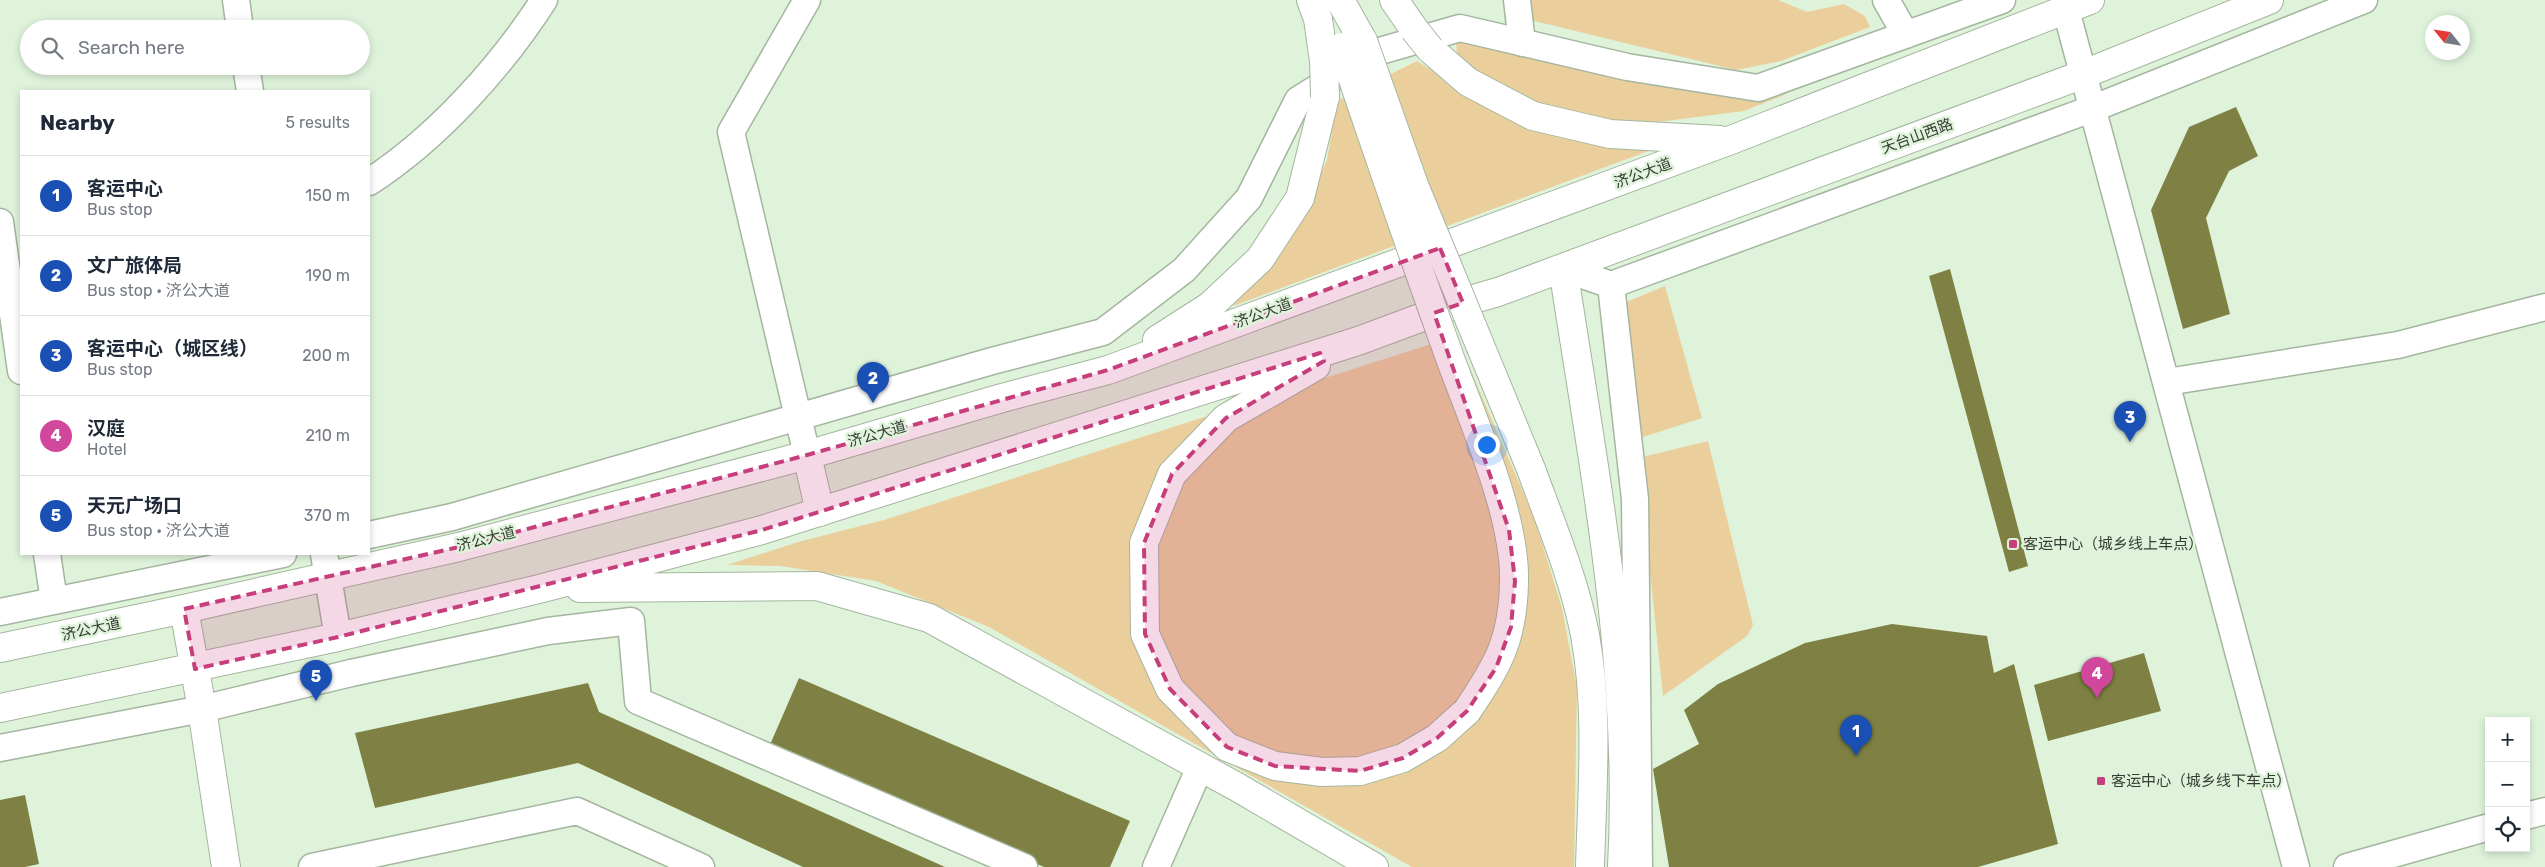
<!DOCTYPE html>
<html lang="en">
<head>
<meta charset="utf-8">
<style>
  :root { --surface:#fff; --page:#f2f2f3; --text:#1f2937; --muted:#747a83; --line:#e0e1e3; --accent:#c63e7b }
  body { margin:0; font-family:Rubik,"Noto Sans SC",sans-serif; background:var(--page); color:var(--text) }
  .controls { position:absolute; right:15px; bottom:15px; display:grid; overflow:hidden; border-radius:0px; box-shadow:0 2px 8px #0003 }
  .controls button { width:45px; height:45px; display:grid; place-items:center; padding:0; border:0; border-bottom:1px solid var(--line); background:var(--surface); color:var(--text); font:25px sans-serif }
  .compass { position:absolute; left:2425px; top:15px; width:45px; height:45px; border-radius:50%; background:var(--surface); box-shadow:0 2px 8px #0003; rotate:300deg }
  .you { position:absolute; left:1486px; top:444px; width:18px; height:18px; margin:-12px; border:4px solid #fff; border-radius:50%; background:#1a73e8; box-shadow:0 0 0 8px #1a73e833 }
  .badge { display:grid; place-items:center; width:32px; height:32px; border-radius:50%; background:var(--accent); color:#fff; font-size:16px; font-weight:700 }
  .pin { position:absolute; translate:-50% -41px; filter:drop-shadow(0 1px 2px #0008) }
  .pin::after { content:''; position:absolute; top:26px; width:18px; height:15px; background:inherit; clip-path:polygon(0 0,100% 0,50% 100%) }
  .list { margin:0; padding:0; list-style:none }
  h2 { display:flex; justify-content:space-between; align-items:center; height:65px; margin:0; padding:0 20px; font-size:21px }
  h2 small { font-size:16px; font-weight:400; color:var(--muted) }
  .list li { display:grid; grid-template-columns:32px 1fr auto; gap:15px; align-items:center; box-sizing:border-box; height:80px; padding:0 20px; border-top:1px solid var(--line) }
  .list b { display:block; font-size:19px; white-space:nowrap }
  .list p { margin:0; font-size:16px; white-space:nowrap; color:var(--muted) }
  .list em { font-size:16px; font-style:normal; color:var(--muted) }
  .icon { flex:none; width:28px; height:28px; fill:none; stroke:currentColor; stroke-width:2; stroke-linecap:round; stroke-linejoin:round }
  .map { position:relative; flex:none; width:2545px; height:867px; overflow:hidden }
  .search { position:absolute; background:var(--surface); box-shadow:0 2px 8px #0003; left:20px; top:20px; width:350px; height:55px; display:flex; align-items:center; gap:12px; box-sizing:border-box; padding:0 18px; border-radius:28px; color:var(--muted); font-size:19px }
  .panel { position:absolute; background:var(--surface); box-shadow:0 2px 8px #0003; left:20px; top:90px; width:350px; height:465px; border-radius:0px }
  .map>svg:first-child { display:block }
</style>
</head>
<body>
<div class="map">
<svg width="2545" height="867" viewBox="0 0 2545 867">
  <rect width="100%" height="100%" fill="#dff3db"/>
  <path fill="#eacf9d" d="M1515 0H1778L1807 12 1844 4 1865 16 1870 27 1781 61 1736 70 1522 18Z
    M1456 41H1499L1748 101 1787 94 1744 111 1658 122 1600 119 1558 114 1491 85 1457 55Z
    M1417 61 1503 115 1651 150 1233 306 1278 252 1303 215 1327 160 1337 101Z
    M1665 286 1702 418 1634 440 1617 306Z
    M1456 336 1535 520 1562 608 1577 688 1574 867H1412L989 627 876 581 780 566 727 565 798 542 884 520Z
    M1708 441 1753 625 1747 636 1663 696 1638 458Z"/>
  <path fill="#7e8143" d="M2236 107 2258 156 2229 171 2206 218 2230 314 2183 329 2151 210 2189 127Z
    M1950 269 2028 566 2009 572 1929 276Z
    M1892 624 1987 636 1994 673 2014 664 2058 844 1978 867H1669L1653 769 1699 744 1684 710 1718 684 1805 643Z
    M2144 653 2161 711 2048 741 2034 685Z
    M799 678 1130 821 1110 867H1044L769 747Z
    M588 683 599 712 945 867H803L578 763 375 808 355 733Z
    M25 795 39 864 25 867H0V800Z"/>
  <g fill="none" stroke-linecap="round" stroke-linejoin="round">
    <defs>
      <path id="minor" d="M236 0 240 29
        M807 0 731 132 807 455
        M1517 0 1522 43
        M1886 0 1906 35
        M2066 10 2296 867
        M246 66 250 91
        M369 182C436 139 501 67 544 0
        M0 222 21 371
        M1563 268 1611 285 2094 108 2364 0
        M1611 285 1635 499 1639 867
        M2167 382 2398 345 2545 307
        M369 535 452 517 992 361 1103 332 1184 270 1249 198 1298 100 1373 53 1460 28 1627 67 1758 88 2002 0
        M47 554 54 601
        M324 554 338 637
        M0 612 283 554
        M0 748 202 709 351 673 548 631 631 621 638 701 1024 867
        M2526 816 2545 811
        M312 867 577 811 701 867
        M1156 867 1200 767
        M2347 867 2489 827"/>
      <path id="major" d="M1311 0 1318 19 1324 61
        M1340 0 1363 41
        M1394 0 1414 29
        M1430 49 1468 82 1533 116 1610 134 1720 140
        M1563 268C1593 466 1633 666 1622 867
        M1157 340 1210 306 1260 259 1300 198 1325 97
        M1316 366 1226 418 1172 474 1144 543 1145 634 1170 689 1227 747 1275 766 1322 772 1360 771 1403 758 1437 738 1467 711
        M807 455 820 512
        M1531 469C1551 524 1574 578 1585 635 1599 711 1592 790 1590 867
        M580 588 817 586 929 618 1237 787 1374 867
        M184 609 202 709 226 867
        M0 648 184 609 459 547 807 455 1002 398 1108 370 1731 140 2090 0
        M0 708 338 637 539 589 762 530 1358 341 1463 302 1498 292 2084 74 2269 0"/>
    </defs>
    <use href="#minor" stroke="#a4b69f" stroke-width="29"/>
    <use href="#major" stroke="#a4b69f" stroke-width="30"/>
    <use href="#minor" stroke="#fff" stroke-width="26"/>
    <use href="#major" stroke="#fff" stroke-width="28"/>
    <defs>
      <path id="major-bridge" d="M1414 29 1430 49
        M1363 41 1414 185 1531 469
        M1342 47C1377 151 1413 255 1450 358 1473 421 1516 516 1514 582 1513 640 1498 665 1467 711
        M1324 61 1325 97"/>
    </defs>
    <use href="#major-bridge" stroke="#a4b69f" stroke-width="30" stroke-linecap="butt"/>
    <use href="#major-bridge" stroke="#fff" stroke-width="28"/>
  </g>
  <path fill="#c63e7b" fill-opacity="0.2" stroke="#c63e7b" stroke-width="4" stroke-dasharray="10 6" stroke-linejoin="round" d="M1440 248 1463 303 1434 313 1509 530 1515 581 1511 627 1496 668 1467 711 1437 738 1403 758 1360 771 1275 766 1227 747 1170 689 1145 634 1144 543 1172 474 1226 418 1324 361 1320 353 762 530 338 637 195 669 184 609 459 547 807 455 1108 370Z"/>
  <g fill="#c63e7b" stroke="#dff3db" stroke-width="2">
    <rect x="2008" y="539" width="10" height="10" rx="2.5"/>
    <rect x="2096" y="776" width="10" height="10" rx="2.5"/>
  </g>
  <g text-anchor="middle" stroke-width="5" stroke-linejoin="round" paint-order="stroke">
    <g font-size="15" fill="#363d34" stroke="#dff3db">
      <text transform="translate(1917 136) rotate(-20)" y="5">天台山西路</text>
      <text transform="translate(1643 173) rotate(-20)" y="5">济公大道</text>
      <text transform="translate(1263 313) rotate(-20)" y="5">济公大道</text>
      <text transform="translate(877 434) rotate(-16)" y="5">济公大道</text>
      <text transform="translate(486 539) rotate(-14)" y="5">济公大道</text>
      <text transform="translate(91 629) rotate(-12)" y="5">济公大道</text>
    </g>
    <g font-size="15" fill="#363d34" stroke="#dff3db" text-anchor="start">
      <text x="2023" y="549">客运中心（城乡线上车点）</text>
      <text x="2111" y="786">客运中心（城乡线下车点）</text>
    </g>
  </g>
</svg>
<div class="controls">
<button>+</button>
<button>−</button>
<button><svg class="icon" aria-label="locate" viewBox="0 0 24 24"><circle cx="12" cy="12" r="6"/><path d="M12 2v4M12 18v4M2 12h4M18 12h4"/></svg></button>
</div>
<svg class="compass" viewBox="-18 -18 36 36"><path d="M0-13l5 13h-10z" fill="#e53935"/><path d="M0 13l5-13h-10z" fill="#747a83"/></svg>
<div class="you"></div>
<div class="pin badge" style="left:1856px;top:756px;background:#1a4fb4">1</div>
<div class="pin badge" style="left:873px;top:403px;background:#1a4fb4">2</div>
<div class="pin badge" style="left:2130px;top:442px;background:#1a4fb4">3</div>
<div class="pin badge" style="left:2097px;top:698px;background:#d1479c">4</div>
<div class="pin badge" style="left:316px;top:701px;background:#1a4fb4">5</div>
<div class="search"><svg class="icon" aria-label="search" viewBox="0 0 24 24"><circle cx="10" cy="10" r="6"/><path d="M15 15l6 6"/></svg>Search here</div>
<section class="panel">
<h2>Nearby<small>5 results</small></h2>
<ul class="list">
<li><span class="badge" style="background:#1a4fb4">1</span><div><b>客运中心</b><p>Bus stop</p></div><em>150 m</em></li>
<li><span class="badge" style="background:#1a4fb4">2</span><div><b>文广旅体局</b><p>Bus stop · 济公大道</p></div><em>190 m</em></li>
<li><span class="badge" style="background:#1a4fb4">3</span><div><b>客运中心（城区线）</b><p>Bus stop</p></div><em>200 m</em></li>
<li><span class="badge" style="background:#d1479c">4</span><div><b>汉庭</b><p>Hotel</p></div><em>210 m</em></li>
<li><span class="badge" style="background:#1a4fb4">5</span><div><b>天元广场口</b><p>Bus stop · 济公大道</p></div><em>370 m</em></li>
</ul>
</section>
</div>
</body>
</html>
